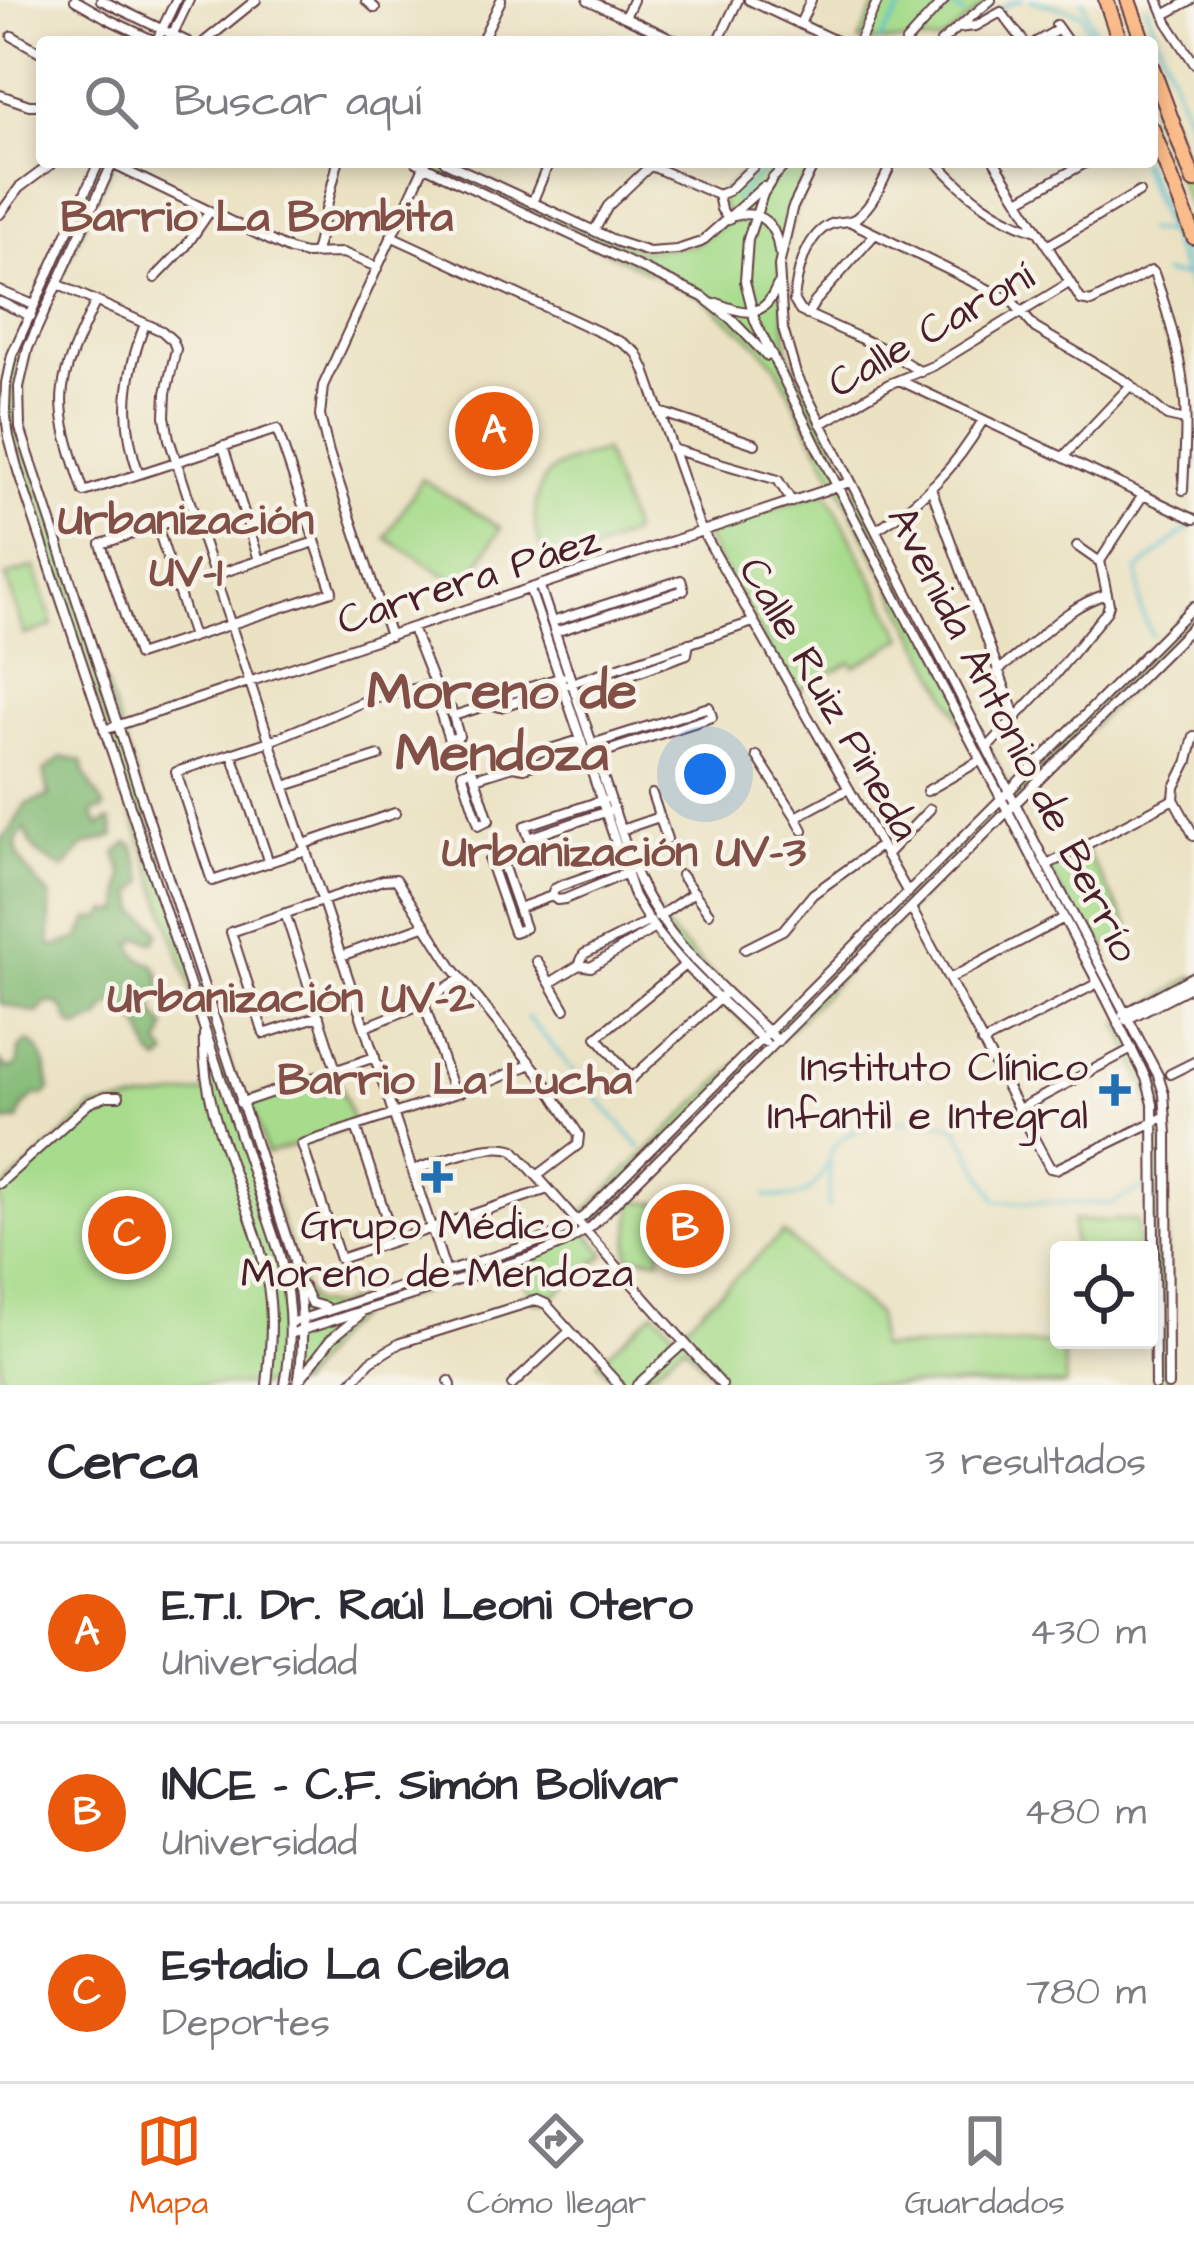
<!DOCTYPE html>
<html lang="es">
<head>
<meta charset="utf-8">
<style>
  :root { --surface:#fff; --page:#f7f7f7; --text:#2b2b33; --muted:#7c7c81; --line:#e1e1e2; --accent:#ea580c }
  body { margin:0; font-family:"Architects Daughter",sans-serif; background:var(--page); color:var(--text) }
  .controls { position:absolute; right:36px; bottom:36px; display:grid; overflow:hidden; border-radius:12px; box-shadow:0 6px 18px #0003 }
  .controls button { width:108px; height:108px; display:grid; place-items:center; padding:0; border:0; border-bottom:3px solid var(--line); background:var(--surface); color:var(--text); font:60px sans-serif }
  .you { position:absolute; left:705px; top:774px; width:42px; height:42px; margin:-30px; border:9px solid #fff; border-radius:50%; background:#1a73e8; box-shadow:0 0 0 18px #1a73e833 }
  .badge { display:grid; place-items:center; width:78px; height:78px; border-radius:50%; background:var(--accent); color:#fff; font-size:39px; font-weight:700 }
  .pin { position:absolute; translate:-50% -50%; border:6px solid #fff; box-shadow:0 3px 12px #0006 }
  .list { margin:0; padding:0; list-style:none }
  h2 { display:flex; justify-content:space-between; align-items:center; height:156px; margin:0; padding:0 48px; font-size:51px }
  h2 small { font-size:39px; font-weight:400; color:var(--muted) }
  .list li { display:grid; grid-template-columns:78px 1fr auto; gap:36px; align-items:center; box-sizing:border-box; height:180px; padding:0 48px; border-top:3px solid var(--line) }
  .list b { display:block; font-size:45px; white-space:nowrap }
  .list p { margin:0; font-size:39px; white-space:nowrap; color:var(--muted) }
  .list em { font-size:39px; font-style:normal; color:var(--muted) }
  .icon { flex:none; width:66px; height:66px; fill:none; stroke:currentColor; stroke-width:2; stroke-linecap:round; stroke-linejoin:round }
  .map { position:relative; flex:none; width:1194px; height:1385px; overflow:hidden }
  .search { position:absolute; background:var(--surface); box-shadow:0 6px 18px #0003; left:36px; right:36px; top:36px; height:132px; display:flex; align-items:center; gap:30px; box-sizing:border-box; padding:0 42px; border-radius:12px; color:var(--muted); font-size:45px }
  .sheet { height:696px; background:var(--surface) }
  nav { display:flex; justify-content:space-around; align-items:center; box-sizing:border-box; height:168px; border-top:3px solid var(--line); background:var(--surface); font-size:33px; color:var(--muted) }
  nav a { display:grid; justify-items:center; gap:6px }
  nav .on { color:var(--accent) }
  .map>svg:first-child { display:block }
</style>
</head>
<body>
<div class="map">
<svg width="1194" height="1385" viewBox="0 0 1194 1385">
  <rect width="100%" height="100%" fill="#f7f3e8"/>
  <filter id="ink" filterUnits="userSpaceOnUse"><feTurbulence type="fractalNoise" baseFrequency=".00833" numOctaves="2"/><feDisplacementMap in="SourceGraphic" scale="24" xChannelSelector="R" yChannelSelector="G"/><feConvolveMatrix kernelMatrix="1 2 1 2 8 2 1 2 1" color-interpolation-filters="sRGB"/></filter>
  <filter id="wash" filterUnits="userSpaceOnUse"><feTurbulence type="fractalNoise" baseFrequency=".004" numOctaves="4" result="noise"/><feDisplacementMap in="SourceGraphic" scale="48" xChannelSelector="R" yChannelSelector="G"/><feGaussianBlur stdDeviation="2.7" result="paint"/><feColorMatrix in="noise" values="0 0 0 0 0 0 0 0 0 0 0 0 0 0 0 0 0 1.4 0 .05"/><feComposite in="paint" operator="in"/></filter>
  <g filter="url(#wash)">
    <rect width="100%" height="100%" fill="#ebe2c3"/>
    <path fill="#a7dc8c" stroke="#787e5c" stroke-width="3" d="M878 0H991L941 42H859Z
      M1152 72 1194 187V221L1152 112Z
      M99 162H113L28 348 18 414 303 1289 312 1303 333 1307 532 1244 570 1226 762 1040 673 953 624 874 634 870 664 926 769 1032 1001 801 1006 811 778 1041 769 1033 763 1040 771 1048 586 1231 606 1254 544 1303 532 1301 520 1261 368 1309 340 1330 298 1385H0V1192L93 1108 206 1092 204 1026 112 754 6 421 12 355Z
      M416 162H445L641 250 694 245 728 221 718 195 758 162H815L802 186 780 259 788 353 1010 791 1194 606V624L1016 803 1010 792 1002 800 776 366 758 345 702 297Z
      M604 451 633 533C616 540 579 562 562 561 527 559 529 491 550 472 564 461 587 457 604 451Z
      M422 479 501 528 464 587 386 538Z
      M826 491 904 638 854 667 851 662 794 693 702 532Z
      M35 567 53 626 24 635 6 576Z
      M1083 846 1133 933 1093 952 1047 865Z
      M1194 976V985L1129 1019 1164 1094 1168 1385H1155L1153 1104 1119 1024Z
      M336 1070 354 1126 267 1154 250 1100Z
      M633 1201 665 1204 660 1259 628 1256Z
      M1137 1220 1139 1250H1073V1221Z
      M783 1233 877 1315 879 1348 1063 1343 1066 1385H722L684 1344 637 1385H619L598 1362 655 1311 676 1333Z"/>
    <path fill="#85bc78" stroke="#686e52" stroke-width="3" d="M62 757 82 761 85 775 104 806 103 810 94 811 93 816 100 826 107 821H111L114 836 83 846 64 869C53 863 37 856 31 844 28 839 28 834 25 829 21 834 16 837 16 846 16 859 40 888 50 895V943L53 947 79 938 89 919 101 918 108 911 121 912 123 874 116 853 128 843 133 845 145 882 134 892 137 912 151 921 160 932 154 942 140 938 132 944C135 957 143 962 154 964L160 976 161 995 153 999C152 1010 158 1020 166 1027L160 1046 168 1055 160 1062 152 1056 141 1027 120 1003 108 1006 100 1018 78 1028 70 1024C66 1011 62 1001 46 1003L37 1013 0 1003 1 839 10 831 26 804 49 796 44 771Z
      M27 1041C45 1047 47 1074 50 1090L44 1096 35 1095 23 1107 18 1120 1 1122 0 1061 6 1068H14L18 1063 19 1048Z"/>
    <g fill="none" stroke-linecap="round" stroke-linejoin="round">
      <path stroke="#55bfd1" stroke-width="3" d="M1031 0 1081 13 1093 42
        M1083 0 1098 42
        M949 3 964 15
        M1146 6 1194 137
        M972 21 978 22 1012 2 1023 0
        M879 42 907 0
        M1139 162 1194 300
        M1143 162 1194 284
        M734 200 773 162
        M1146 230 1167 232
        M1163 274 1184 276
        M1194 458V471
        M1152 636 1141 610 1138 570 1191 526
        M527 1017 641 1148
        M765 1196C798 1199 812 1198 826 1166 829 1158 832 1147 839 1141 861 1121 934 1113 957 1128L997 1201 1111 1204 1145 1187
        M828 1208 830 1162"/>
    </g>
  </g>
  <g filter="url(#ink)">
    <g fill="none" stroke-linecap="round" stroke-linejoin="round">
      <defs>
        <path id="minor" d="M75 0 110 20 157 42
          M101 0 188 42
          M366 0 375 8
          M588 0 679 42
          M749 0 838 42
          M1158 0 1167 22 1194 63
          M1164 15 1191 0
          M625 17 633 0
          M800 24 811 0
          M1056 25 1068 42
          M957 28 976 26 1001 12 1024 42
          M12 36 42 53
          M156 42 176 0
          M169 42 189 0
          M204 42 256 0
          M481 42 501 0
          M718 42 738 0
          M859 42 878 0
          M906 42 944 0
          M941 42 991 0
          M1036 42 1059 29
          M0 95 29 105H42
          M99 162 12 355 6 383 5 410 9 437 18 471 279 1252C291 1296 293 1340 285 1385
          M113 162 28 348 19 387 20 428 293 1257C303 1299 305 1342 298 1385
          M416 162 703 297 731 319 767 356
          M445 162 618 242 649 252 677 250 701 242 763 187
          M642 162 718 195
          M788 162 773 178 763 194 748 239 745 281 755 321 822 457 1107 1000 1146 1078 1153 1104 1155 1385
          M815 162 792 209 779 266 783 329 796 374 1041 854 1158 1075 1164 1094 1167 1134 1168 1385
          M937 162C966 194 995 218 1037 231
          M995 162 1081 300 1091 302 1151 271 1154 273C1169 315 1182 359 1185 403 1187 432 1184 461 1183 490
          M112 164 290 250 305 254 343 253 377 267
          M718 195 728 191 758 162
          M718 195 721 209 729 220
          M1019 200 1087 162
          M532 203 549 162
          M0 214 19 188 54 162
          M734 216C762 209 776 225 779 252
          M851 222 1012 301 1035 328 1127 382 1167 416 1185 420
          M594 231 608 206 650 166
          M391 236 623 343 637 353 645 370 699 525 908 893
          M1047 246 1139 192
          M315 253 338 162
          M155 278 186 246 210 211
          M57 284 162 331 173 341 176 349 166 393 165 416 169 439 446 1272
          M0 291 34 305
          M96 301C53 390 53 399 84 492L277 429 332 591 138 655 101 544 195 514
          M794 301C796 277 805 237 829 225 838 220 847 224 856 218 873 206 884 180 892 162
          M794 301 800 311 882 348 921 372
          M0 302 31 316
          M717 303C745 315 764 319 777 286
          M807 315 815 302 875 234
          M899 380 1194 519
          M660 412 755 444
          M821 424 889 384 933 366 1069 283
          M223 446 259 560
          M672 449 778 480 792 502
          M1063 457 1131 385
          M139 474C120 421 125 375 145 324
          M931 488 1016 718
          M157 526 193 637
          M876 530C923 500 955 469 983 420
          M1077 546 1100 562
          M215 575 315 542
          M540 587 631 861C657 936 722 987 778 1041
          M530 590 634 896C665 954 718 996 765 1042
          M552 622 681 580 684 590 555 632
          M390 636 329 453 320 416 323 386 426 162
          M998 670C1036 645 1062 607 1107 594
          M576 694 687 654 689 643
          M491 704 496 698 562 677
          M451 709 459 736 449 740 440 712Z
          M453 716 491 704 500 707 753 622
          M104 730 850 482
          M592 744 709 707 712 717 595 755
          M988 747 1049 682 1107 611 1109 604 1100 561 1143 495
          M232 754 269 863
          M757 756 796 817 848 789
          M513 766 520 758 580 740
          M472 769 489 820 479 825 462 773Z
          M475 778 513 766 524 768 583 748
          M285 786 379 756
          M927 791 981 760
          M652 794 667 839
          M1174 799 1194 836
          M603 800 525 826 529 838 608 811
          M796 817 803 830
          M621 830 659 817
          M304 844 395 813
          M306 850 212 881 176 772 270 741 365 701 434 684 412 628
          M886 855 930 809
          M500 856 525 928 514 932 489 860Z
          M1047 865 1174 799 1175 787 1188 761 1194 736
          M681 875 709 913
          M552 896 557 900 565 899 627 873
          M519 908 552 896 554 889 560 886 624 863
          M911 908 1050 1168 1056 1169 1166 1116
          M285 913 336 1070
          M658 917 694 892
          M745 949 783 930 813 894 880 846
          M341 956 426 925
          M537 961 565 1009
          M579 965 591 967 653 929
          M685 965 597 1037 632 1078 722 996
          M949 979 1064 918
          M550 983 579 965 584 954 648 922
          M424 1003 454 1094
          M1123 1014 1194 976
          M319 1016 264 1034 231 932 383 880 396 879 452 967 541 1076 579 1135 578 1145 537 1176
          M1126 1020 1194 985
          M365 1027 420 1005 461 978
          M204 1034C200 1126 258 1204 269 1293 273 1323 270 1355 267 1385
          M982 1043 1098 983
          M531 1064 487 1083 302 1144 340 1259 548 1189
          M1170 1074 1194 1062
          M240 1103 375 1057
          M1017 1110 1132 1049
          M356 1126 394 1241
          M413 1170C439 1162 490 1140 514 1150L722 1385
          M0 1183 89 1103 106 1096H119
          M303 1287 311 1303 325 1307
          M290 1323 532 1244 562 1231 584 1216 1194 606
          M290 1334 534 1256 565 1243 592 1226 1194 625
          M301 1378 331 1339 360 1315
          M449 1381 451 1385
          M349 1385 371 1361 400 1343 537 1300 546 1304 619 1385
          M512 1385 570 1331
          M637 1385 684 1343"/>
        <path id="highway" d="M1106 0 1120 42
          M1128 0 1143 42
          M1152 68 1194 181
          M1152 129 1194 237"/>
      </defs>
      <use href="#minor" stroke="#623c42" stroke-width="12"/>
      <use href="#highway" stroke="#623c42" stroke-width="18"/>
      <use href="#minor" stroke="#fff" stroke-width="8"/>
      <use href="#highway" stroke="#fabc8b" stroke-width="14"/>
    </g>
  </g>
  <g fill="#1f6fb2" stroke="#f7f3e8" stroke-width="4.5">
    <path d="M1109 1072h12v12h12v12h-12v12h-12v-12h-12v-12h12z"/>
    <path d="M431 1159h12v12h12v12h-12v12h-12v-12h-12v-12h12z"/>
  </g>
  <g text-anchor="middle" stroke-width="9" stroke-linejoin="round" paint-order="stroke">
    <g font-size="42" fill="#4a1f2b" stroke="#f7f3e8">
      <text transform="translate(930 328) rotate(-30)" y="15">Calle Caroní</text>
      <text transform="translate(468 578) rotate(-18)" y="15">Carrera Páez</text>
      <text transform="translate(831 698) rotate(60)" y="15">Calle Ruiz Pineda</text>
      <text transform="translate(1015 733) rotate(63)" y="15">Avenida Antonio de Berrío</text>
    </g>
    <g font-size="42" fill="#4a1f2b" stroke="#f7f3e8" text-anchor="end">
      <text x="1088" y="1081">Instituto Clínico<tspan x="1088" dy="48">Infantil e Integral</tspan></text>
      <text x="437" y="1239" text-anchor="middle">Grupo Médico<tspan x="437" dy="48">Moreno de Mendoza</tspan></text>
    </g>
    <g font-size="45" font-weight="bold" fill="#824f47" stroke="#f7f3e8">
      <text x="257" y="231">Barrio La Bombita</text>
      <text x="186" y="534">Urbanización<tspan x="186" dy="52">UV-1</tspan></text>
      <text x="624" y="866">Urbanización UV-3</text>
      <text x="291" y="1012">Urbanización UV-2</text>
      <text x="455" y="1094">Barrio La Lucha</text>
    </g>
    <g font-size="54" font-weight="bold" fill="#824f47" stroke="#f7f3e8">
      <text x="502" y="708">Moreno de<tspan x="502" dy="62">Mendoza</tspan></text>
    </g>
  </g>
</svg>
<div class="controls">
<button><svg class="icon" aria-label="locate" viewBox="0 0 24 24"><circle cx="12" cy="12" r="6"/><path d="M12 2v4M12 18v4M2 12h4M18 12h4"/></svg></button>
</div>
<div class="you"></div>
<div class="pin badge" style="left:494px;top:431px">A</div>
<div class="pin badge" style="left:685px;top:1229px">B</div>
<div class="pin badge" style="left:127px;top:1235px">C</div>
<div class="search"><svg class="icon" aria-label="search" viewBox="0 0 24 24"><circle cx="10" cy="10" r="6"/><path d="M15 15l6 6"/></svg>Buscar aquí</div>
</div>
<section class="sheet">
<h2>Cerca<small>3 resultados</small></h2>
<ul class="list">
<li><span class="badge">A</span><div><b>E.T.I. Dr. Raúl Leoni Otero</b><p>Universidad</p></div><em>430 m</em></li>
<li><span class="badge">B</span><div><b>INCE - C.F. Simón Bolívar</b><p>Universidad</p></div><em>480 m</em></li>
<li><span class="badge">C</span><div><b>Estadio La Ceiba</b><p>Deportes</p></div><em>780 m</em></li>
</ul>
</section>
<nav>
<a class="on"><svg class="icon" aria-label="map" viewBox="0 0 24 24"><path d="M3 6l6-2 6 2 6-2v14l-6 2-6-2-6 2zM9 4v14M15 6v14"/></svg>Mapa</a>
<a><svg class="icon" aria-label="directions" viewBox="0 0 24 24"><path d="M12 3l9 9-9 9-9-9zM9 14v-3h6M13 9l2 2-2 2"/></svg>Cómo llegar</a>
<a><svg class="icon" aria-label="saved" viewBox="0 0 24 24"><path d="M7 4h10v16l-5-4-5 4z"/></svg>Guardados</a>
</nav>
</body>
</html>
